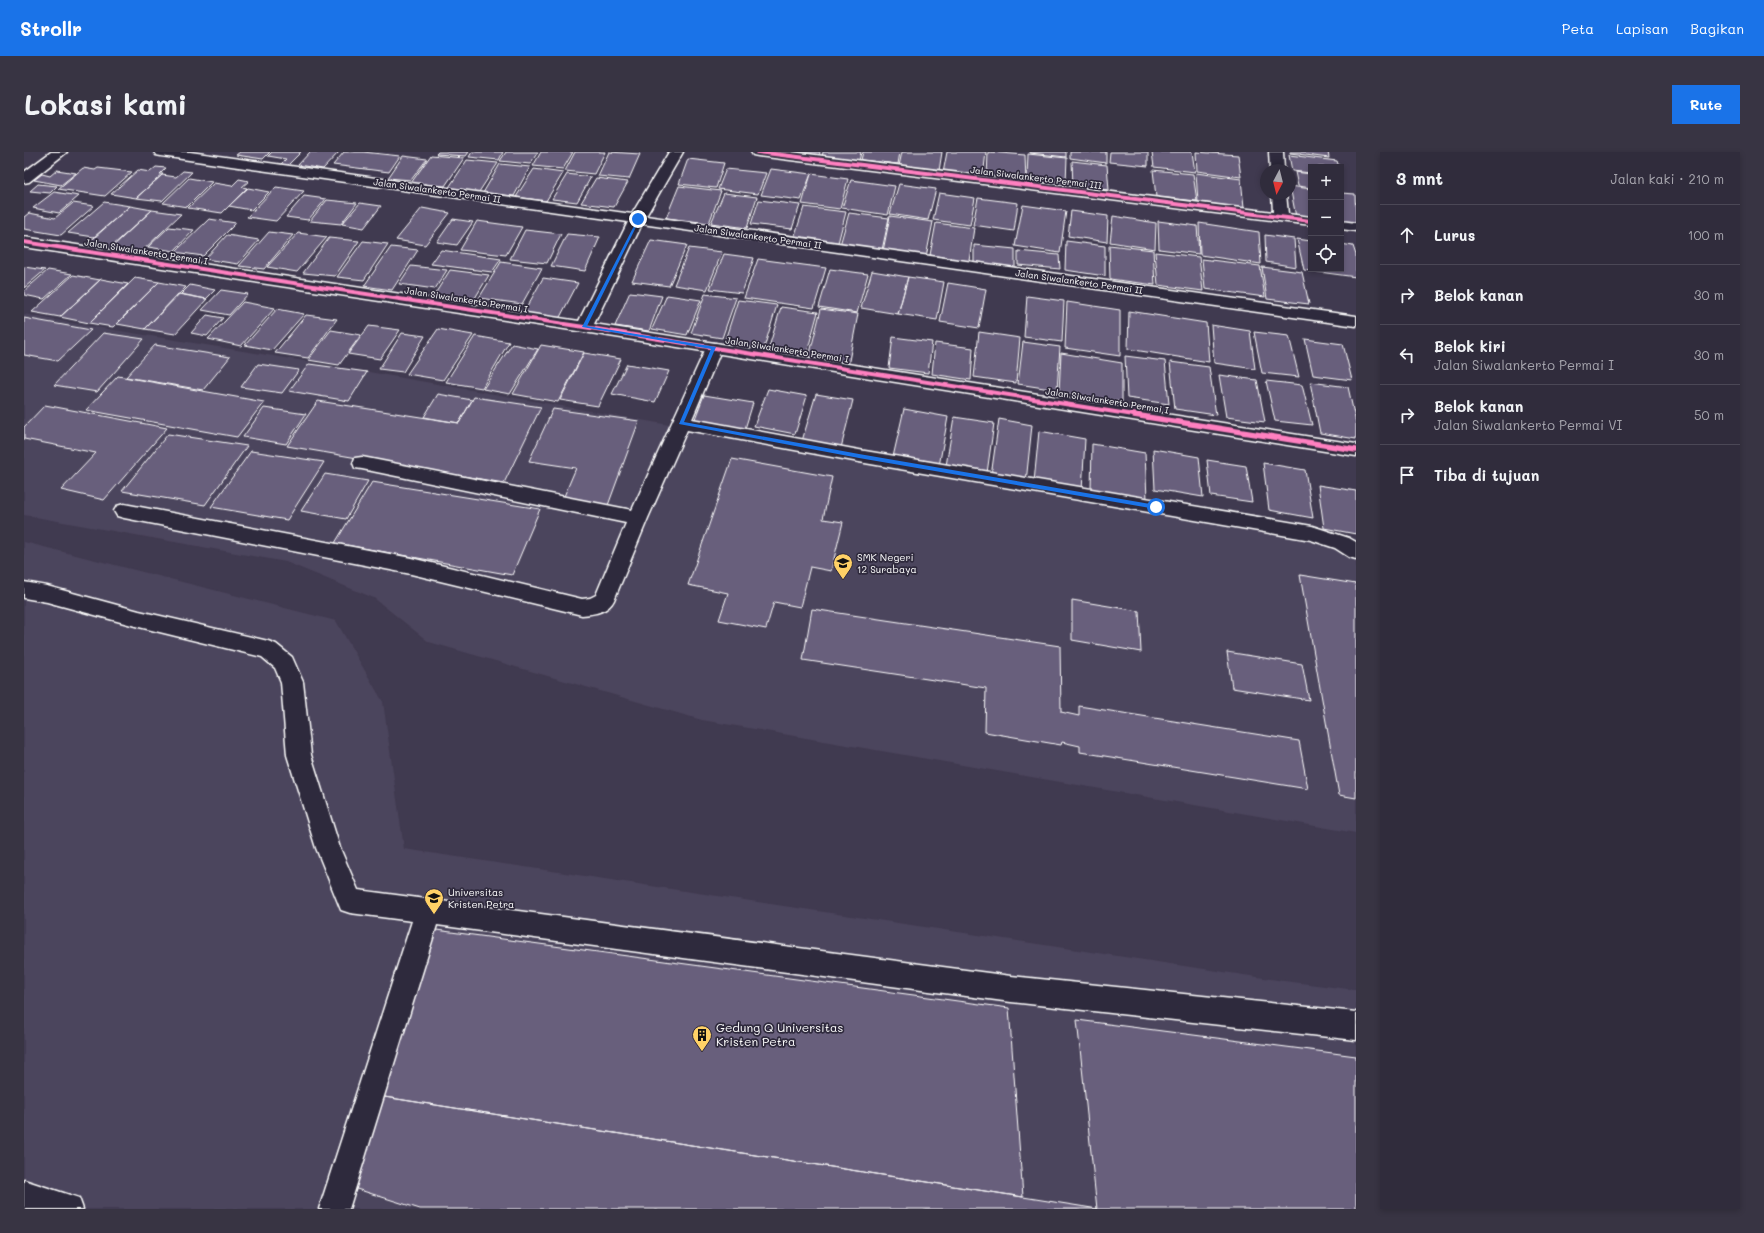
<!DOCTYPE html>
<html lang="id">
<head>
<meta charset="utf-8">
<style>
  :root { --surface:#302c3c; --page:#383443; --text:#f1f3f6; --muted:#a8a7af; --line:#4b4856; --accent:#1a73e8 }
  body { margin:0; font-family:Mali,sans-serif; background:var(--page); color:var(--text) }
  .controls { position:absolute; right:12px; top:12px; display:grid; overflow:hidden; border-radius:0px; box-shadow:0 2px 6px #0003 }
  .controls button { width:36px; height:36px; display:grid; place-items:center; padding:0; border:0; border-bottom:1px solid var(--line); background:var(--surface); color:var(--text); font:20px sans-serif }
  .compass { position:absolute; left:1236px; top:12px; width:36px; height:36px; border-radius:50%; background:var(--surface); box-shadow:0 2px 6px #0003; rotate:187deg }
  .stop { position:absolute; width:12px; height:12px; margin:-9px; border:3px solid #1a73e8; border-radius:50%; background:#fff }
  .stop.end { background:#1a73e8; border-color:#fff; box-shadow:0 1px 4px #0008 }
  .list { margin:0; padding:0; list-style:none }
  h2 { display:flex; justify-content:space-between; align-items:center; height:52px; margin:0; padding:0 16px; font-size:17px }
  h2 small { font-size:13px; font-weight:400; color:var(--muted) }
  .list li { display:grid; grid-template-columns:26px 1fr auto; gap:12px; align-items:center; box-sizing:border-box; height:60px; padding:0 16px; border-top:1px solid var(--line) }
  .list b { display:block; font-size:15px; white-space:nowrap }
  .list p { margin:0; font-size:13px; white-space:nowrap; color:var(--muted) }
  .list em { font-size:13px; font-style:normal; color:var(--muted) }
  .icon { flex:none; width:22px; height:22px; fill:none; stroke:currentColor; stroke-width:2; stroke-linecap:round; stroke-linejoin:round }
  .map { position:relative; flex:none; width:1332px; height:1057px; overflow:hidden; border-radius:0px }
  header { display:flex; align-items:center; gap:24px; box-sizing:border-box; height:56px; padding:0 20px; background:var(--accent); color:#fff }
  header strong { font-size:19px }
  nav { display:flex; gap:22px; margin-inline-start:auto; font-size:14px }
  .intro { display:flex; align-items:center; justify-content:space-between; box-sizing:border-box; height:96px; padding:0 24px }
  h1 { margin:0; font-size:28px }
  .button { padding:10px 18px; border-radius:0px; background:var(--accent); color:#fff; font-size:14px; font-weight:700 }
  main { display:flex; gap:24px; padding:0 24px }
  aside { flex:1; background:var(--surface); border-radius:0px; box-shadow:0 2px 6px #0003 }
  .map>svg:first-child { display:block }
</style>
</head>
<body>
<header>
<strong>Strollr</strong>
<nav><a>Peta</a><a>Lapisan</a><a>Bagikan</a></nav>
</header>
<div class="intro"><h1>Lokasi kami</h1><a class="button">Rute</a></div>
<main>
<div class="map">
<svg width="1332" height="1057" viewBox="0 0 1332 1057">
  <rect width="100%" height="100%" fill="#403a50"/>
  <filter id="ink" filterUnits="userSpaceOnUse"><feTurbulence type="fractalNoise" baseFrequency=".025" numOctaves="2"/><feDisplacementMap in="SourceGraphic" scale="8" xChannelSelector="R" yChannelSelector="G"/><feConvolveMatrix kernelMatrix="1 2 1 2 8 2 1 2 1" color-interpolation-filters="sRGB"/></filter>
  <g filter="url(#ink)">
    <path fill="#4c455d" d="M0 162 41 170 322 216 912 320 1232 369 1332 387V681L678 568 405 490 350 446 262 410 0 363Z
      M0 390 312 469 359 550 380 697 1260 829 1332 838V1057H0Z"/>
    <path fill="#685e7c" stroke="#fff" d="M216 0H246L239 7 212 3Z
      M248 0H277L261 16 254 15 262 7 244 4Z
      M286 0H315L299 17 274 13Z
      M320 0H339L376 4 365 20 309 13Z
      M414 0H445L442 4 412 2Z
      M448 0H479L475 8 445 5Z
      M482 0H514L506 12 476 9Z
      M517 0H549L539 17 509 14Z
      M551 0H581L570 22 541 19Z
      M585 0 616 2 605 27 574 24Z
      M756 0H796L795 5Z
      M799 0H837L835 9 798 5Z
      M839 0H876L874 12 837 8Z
      M878 0H918L915 19 875 14Z
      M923 0H962L959 25 919 21Z
      M964 0 1001 3 1002 30 963 26Z
      M1006 0H1042V5L1006 1Z
      M1046 0H1082V11L1046 6Z
      M1086 0H1124V14L1085 10Z
      M1128 0H1168L1171 20 1130 15Z
      M1172 0 1214 3 1217 25 1173 19Z
      M1266 0H1304L1305 6 1266 1Z
      M1004 2 1043 6 1042 30 1003 26Z
      M407 3 440 6 421 34 387 31Z
      M1265 3 1313 9 1315 15H1287V21L1268 19Z
      M379 4 403 7 387 28 364 26Z
      M664 7 700 11 692 36 655 32Z
      M443 8 474 11 453 43 422 40Z
      M1048 9 1083 13 1085 38 1049 35Z
      M476 12 506 15 490 44 459 41Z
      M132 15 142 16 136 22H139L112 46 87 42 114 18 126 20Z
      M59 16 71 18 74 16 108 20 81 44 34 37Z
      M510 17 539 21 522 49 492 45Z
      M702 17 742 21 734 42 694 37Z
      M747 17 787 22 777 48 737 43Z
      M33 18 52 21 37 33 10 28 18 22 26 24Z
      M1129 18 1169 22 1173 49 1132 45Z
      M159 19 168 20 138 49 112 46 138 23 152 25Z
      M1271 20 1287 22V36L1274 34Z
      M1172 21 1217 27 1220 56 1174 50Z
      M543 22 567 25 553 50 528 47Z
      M787 22 824 27 816 57 778 52Z
      M165 26 188 30 163 55 139 51Z
      M572 26 604 30 590 55 557 51Z
      M215 27 225 29 218 35 223 36 198 61 164 56 190 31 208 34Z
      M827 28 871 34 864 63 818 56Z
      M14 32 33 34 26 41 6 39Z
      M875 32 912 37 904 68 866 62Z
      M655 34 697 39 685 71 642 66Z
      M1266 34 1287 37V67L1272 65Z
      M252 35 280 39 252 69 223 65Z
      M224 36 245 40 227 58 205 54Z
      M30 40 55 44 35 61 9 56Z
      M700 41 733 45 723 76 687 71Z
      M915 41 951 46 946 73 909 68Z
      M1317 41 1331 42 1332 72 1317 70Z
      M280 44 302 47 284 68 262 65Z
      M954 46 994 51 990 79 949 73Z
      M303 48 333 51 317 72 286 69Z
      M735 48 776 53 768 77 727 72Z
      M80 50 106 54 70 85 44 81Z
      M49 51 70 54 37 83 0 77V65L5 61 31 66Z
      M336 51 357 54 340 76 318 72Z
      M999 53 1042 59 1036 101 991 94Z
      M106 54 128 58 85 97 62 93Z
      M780 55 822 60 814 91 770 86Z
      M398 56 426 61 401 93 372 88Z
      M128 58 157 62 114 103 85 98Z
      M1047 59 1084 64 1083 90 1044 84Z
      M825 61 865 66 858 98 816 93Z
      M866 64 909 70 902 105 859 99Z
      M1089 64 1132 71 1131 97 1086 90Z
      M185 67 212 71 179 104 151 100Z
      M429 67 449 70 433 93 413 90Z
      M453 69 498 75 482 103 436 98Z
      M1134 69 1173 74 1175 102 1135 97Z
      M912 71 950 76 945 109 906 103Z
      M1175 71 1235 80 1237 112 1176 103Z
      M145 75 170 78 150 99 124 95Z
      M501 78 537 82 523 111 486 107Z
      M245 80 269 83 240 117 215 114Z
      M274 81 303 85 273 120 243 115Z
      M543 82 576 85 561 119 527 114Z
      M203 83 235 88 214 112 181 107Z
      M1241 83 1270 87 1272 115 1242 110Z
      M305 86 335 89 311 124 279 121Z
      M1273 87 1287 89V117H1317V92L1329 94 1332 103V125L1280 118Z
      M627 88 663 93 645 134 608 129Z
      M339 89 364 92 340 128 313 125Z
      M1042 89 1081 94V124L1041 118Z
      M950 93 991 97V116L950 112Z
      M1085 93 1129 98 1131 133 1086 127Z
      M367 95 394 98 368 138 340 134Z
      M665 96 698 100 683 138 650 133Z
      M417 98 477 107 468 120 407 112Z
      M994 99 1035 103 1036 117 994 113Z
      M1131 100 1175 105 1179 139 1134 133Z
      M700 102 730 106 718 141 686 137Z
      M734 107 802 116 790 156 720 146Z
      M1178 107 1236 114 1241 145 1181 137Z
      M477 110 518 116 498 152 455 146Z
      M387 114 423 118 411 137 375 132Z
      M0 115 21 118 0 136Z
      M1238 115 1278 120 1285 152 1243 147Z
      M806 117 844 122 833 161 795 155Z
      M24 118 48 122 20 147 0 143V139Z
      M426 118 465 123 448 151 409 145Z
      M848 119 884 125 874 162 837 156Z
      M49 123 76 128 36 165 8 160Z
      M884 125 920 130 913 168 874 162Z
      M111 126 135 130 89 175 65 171Z
      M519 126 554 131 535 167 499 162Z
      M77 127 104 132 65 171 36 165Z
      M135 130 162 135 121 177 93 172Z
      M924 131 962 137 955 176 916 170Z
      M166 133 191 138 182 147 157 142Z
      M197 138 224 142 205 163 178 158Z
      M606 140 638 144 625 179 591 174Z
      M154 142 183 147 151 182 121 177Z
      M681 142 712 146 698 186 667 181Z
      M643 143 677 148 663 183 628 177Z
      M1003 144 1040 149 1038 190 1000 185Z
      M714 148 753 153 740 196 700 191Z
      M219 150 251 156 217 194 184 187Z
      M1043 150 1096 158V204L1041 196Z
      M757 155 794 160 781 208 743 202Z
      M253 157 280 162 248 198 221 193Z
      M797 157 834 162 824 214 784 209Z
      M1105 159 1182 171 1185 210 1104 197Z
      M183 163 199 166 183 184 167 181Z
      M282 163 313 167 284 206 251 201Z
      M0 166 67 178 34 209 0 203Z
      M1187 173 1226 179 1231 217 1190 211Z
      M345 174 376 178 356 207 324 202Z
      M414 177 449 183 419 228 383 222Z
      M307 178 337 183 315 213 284 208Z
      M955 180 996 186 992 231 950 225Z
      M1230 180 1265 184 1275 225 1238 221Z
      M79 181 120 187 73 240 30 233Z
      M378 181 401 184 379 220 355 217Z
      M451 184 485 190 458 236 422 230Z
      M869 185 908 190 904 221 865 216Z
      M1281 187 1319 192 1328 228 1289 223Z
      M999 190 1036 195 1033 238 994 232Z
      M911 191 949 196 947 228 908 222Z
      M488 192 514 197 486 242 459 237Z
      M131 193 206 205 179 238 102 225Z
      M517 193 560 200 534 250 489 242Z
      M560 201 597 207 574 254 536 248Z
      M1037 201 1098 211V250L1035 240Z
      M1101 204 1141 209 1145 252 1103 246Z
      M1146 210 1185 215 1192 263 1151 257Z
      M234 212 275 218 258 241 217 235Z
      M285 212 343 220 325 249 265 239Z
      M603 212 645 219 631 250 588 242Z
      M1195 223 1233 228 1241 270 1202 265Z
      M94 224 240 250 213 285 62 258Z
      M1242 229 1278 233 1288 273 1251 269Z
      M1286 230 1324 235 1332 271V287L1296 281Z
      M744 237 783 244 771 282 730 274Z
      M414 242 448 248 435 271 400 265Z
      M792 242 829 248 817 296 778 289Z
      M680 243 729 251 720 280 669 272Z
      M450 245 517 255 480 331 263 294 294 249 435 271Z
      M21 253 143 276 80 348 37 338 72 301 0 287V275Z
      M240 256 282 262 262 292 219 285Z
      M529 257 615 269 583 356 538 349 552 316 505 309Z
      M880 257 924 265 915 314 869 305Z
      M930 265 970 271 963 321 922 314Z
      M975 267 1008 273 1002 330 967 324Z
      M1015 279 1061 287 1058 339 1010 330Z
      M144 282 223 294 181 353 98 339Z
      M1068 292 1121 301 1123 347 1067 338Z
      M1129 297 1175 305 1179 345 1131 337Z
      M227 299 300 310 263 368 187 355Z
      M708 307 808 325 799 367 819 370 807 419 786 415 776 455 750 450 742 477 695 468 704 441 664 433Z
      M1183 308 1222 314 1228 350 1187 344Z
      M1239 311 1281 318 1289 366 1245 358Z
      M301 322 344 329 322 367 277 359Z
      M348 330 516 357 488 423 311 391Z
      M1294 333 1332 339V382L1300 376Z
      M1276 423 1332 432V646L1315 643Z
      M1048 448 1115 459 1117 500 1048 488Z
      M788 457 1036 494 1037 560 1055 564V554L1275 589 1284 637 1056 600V594L1038 590 1037 593 961 580 962 536 779 508Z
      M1203 500 1278 512 1285 548 1208 536Z
      M405 777 985 856 999 1045 354 944Z
      M1053 868 1332 904V1057H1073Z
      M354 944 999 1045 1074 1057H396L323 1034Z"/>
    <g fill="none" stroke-linecap="round" stroke-linejoin="round">
      <defs>
        <path id="lane" d="M690 191 696 192 698 196 668 267 835 298 1288 374 1325 386 1332 390V407L1325 405 1311 396 1287 388 835 310 663 278 624 366 590 448C584 460 571 462 558 463L387 422 100 366 93 364 90 359 93 354 100 352 387 406 558 447 566 446 572 443 602 371 338 317 331 316 329 311 331 306 338 305 608 358 682 196 684 192Z
          M0 430 23 434 115 459 244 489 252 492 268 505 279 530 287 603 316 696 334 738 987 824 1332 860V888L987 850 413 773 325 1057H295L388 769 326 761 317 758 292 696 263 603 257 530 251 516 238 505 115 475 23 450 0 446Z
          M0 1028 55 1046 59 1057H0Z"/>
        <path id="street" d="M27 0H43L5 30 0 31V20Z
          M130 0H166L608 62 645 0H659L622 64 1332 164V174L618 72 570 172 1332 292V304L560 180 0 95V85L555 169 604 70 137 4 132 3Z
          M727 0H767L1249 60 1248 42H1262L1264 62 1287 65V73L734 4 729 3Z
          M1245 0H1259L1260 18H1246Z
          M1317 69 1332 71V79L1317 77Z"/>
      </defs>
      <use href="#lane" stroke="#fff" stroke-width="3"/>
      <use href="#street" stroke="#fff" stroke-width="3"/>
      <use href="#lane" fill="#2f2a3d" fill-rule="evenodd"/>
      <use href="#street" fill="#2f2a3d" fill-rule="evenodd"/>
      <defs>
        <path id="cycleway-far1" d="M734 0 1287 69
          M0 90 560 175 1116 264"/>
        <path id="cycleway" d="M1110 263 1332 298"/>
      </defs>
      <use href="#cycleway-far1" stroke="#2f2a3d" stroke-width="6"/>
      <use href="#cycleway" stroke="#2f2a3d" stroke-width="8"/>
      <use href="#cycleway-far1" stroke="#ff80c0" stroke-width="4"/>
      <use href="#cycleway" stroke="#ff80c0" stroke-width="5.5"/>
    </g>
  </g>
  <path fill="#1a73e8" d="M614 66 616 67 563 174 692 195 660 270 835 302 1132 353 1134 355 1132 357 835 306 655 272 687 197 558 175Z"/>
  <defs>
    <symbol id="school-pin" viewBox="-11 -11 22 30"><path d="M0 17L-7.5 6A9.5 9.5 0 1 1 7.5 6Z" fill="#ffd166" stroke="#2f2a3d"/><path d="M0-5L7-2L0 1L-7-2ZM-4 1L0 2.5L4 1V4Q0 6-4 4Z" fill="#111"/></symbol>
    <symbol id="university-pin" viewBox="-11 -11 22 30"><path d="M0 17L-7.5 6A9.5 9.5 0 1 1 7.5 6Z" fill="#ffd166" stroke="#2f2a3d"/><path d="M0-5L7-2L0 1L-7-2ZM-4 1L0 2.5L4 1V4Q0 6-4 4Z" fill="#111"/></symbol>
    <symbol id="building-pin" viewBox="-11 -11 22 30"><path d="M0 17L-7.5 6A9.5 9.5 0 1 1 7.5 6Z" fill="#ffd166" stroke="#2f2a3d"/><path d="M-4-6H4V6H1V3H-1V6H-4ZM-2.5-4.3h1.7v1.8h-1.7ZM.8-4.3h1.7v1.8H.8ZM-2.5-1h1.7V.8h-1.7ZM.8-1h1.7V.8H.8Z" fill="#111"/></symbol>
  </defs>
  <g fill-rule="evenodd">
    <use href="#school-pin" x="808" y="400" width="22" height="30"/>
    <use href="#university-pin" x="399" y="735" width="22" height="30"/>
    <use href="#building-pin" x="667" y="872" width="22" height="30"/>
  </g>
  <g text-anchor="middle" stroke-width="3.5" stroke-linejoin="round" paint-order="stroke">
    <g font-size="9" fill="#fff" stroke="#2f2a3d">
      <text transform="translate(1012 26) rotate(7)" y="3">Jalan Siwalankerto Permai III</text>
      <text transform="translate(413 39) rotate(8)" y="3">Jalan Siwalankerto Permai II</text>
      <text transform="translate(734 85) rotate(8)" y="3">Jalan Siwalankerto Permai II</text>
      <text transform="translate(122 100) rotate(9)" y="3">Jalan Siwalankerto Permai I</text>
      <text transform="translate(1055 130) rotate(8)" y="3">Jalan Siwalankerto Permai II</text>
      <text transform="translate(442 148) rotate(9)" y="3">Jalan Siwalankerto Permai I</text>
      <text transform="translate(763 198) rotate(9)" y="3">Jalan Siwalankerto Permai I</text>
      <text transform="translate(1083 249) rotate(9)" y="3">Jalan Siwalankerto Permai I</text>
    </g>
    <g font-size="10" fill="#fff" stroke="#2f2a3d" text-anchor="start">
      <text x="833" y="409">SMK Negeri<tspan x="833" dy="12">12 Surabaya</tspan></text>
      <text x="424" y="744">Universitas<tspan x="424" dy="12">Kristen Petra</tspan></text>
    </g>
    <g font-size="12" fill="#fff" stroke="#2f2a3d" text-anchor="start">
      <text x="692" y="880">Gedung Q Universitas<tspan x="692" dy="14">Kristen Petra</tspan></text>
    </g>
  </g>
</svg>
<div class="controls">
<button>+</button>
<button>−</button>
<button><svg class="icon" aria-label="locate" viewBox="0 0 24 24"><circle cx="12" cy="12" r="6"/><path d="M12 2v4M12 18v4M2 12h4M18 12h4"/></svg></button>
</div>
<svg class="compass" viewBox="-18 -18 36 36"><path d="M0-13l5 13h-10z" fill="#e53935"/><path d="M0 13l5-13h-10z" fill="#a8a7af"/></svg>
<div class="stop" style="left:1132px;top:355px"></div>
<div class="stop end" style="left:614px;top:67px"></div>
</div>
<aside>
<h2>3 mnt<small>Jalan kaki · 210 m</small></h2>
<ul class="list">
<li><svg class="icon" aria-label="ahead" viewBox="0 0 24 24"><path d="M12 20V5M6 11l6-6 6 6"/></svg><div><b>Lurus</b></div><em>100 m</em></li>
<li><svg class="icon" aria-label="right" viewBox="0 0 24 24"><path d="M7 20v-9h11M14 6l5 5-5 5"/></svg><div><b>Belok kanan</b></div><em>30 m</em></li>
<li><svg class="icon" aria-label="left" viewBox="0 0 24 24"><path d="M17 20v-9H6M10 6l-5 5 5 5"/></svg><div><b>Belok kiri</b><p>Jalan Siwalankerto Permai I</p></div><em>30 m</em></li>
<li><svg class="icon" aria-label="right" viewBox="0 0 24 24"><path d="M7 20v-9h11M14 6l5 5-5 5"/></svg><div><b>Belok kanan</b><p>Jalan Siwalankerto Permai VI</p></div><em>50 m</em></li>
<li><svg class="icon" aria-label="arrive" viewBox="0 0 24 24"><path d="M6 21V4h12l-3 4 3 4H6"/></svg><div><b>Tiba di tujuan</b></div></li>
</ul>
</aside>
</main>
</body>
</html>
